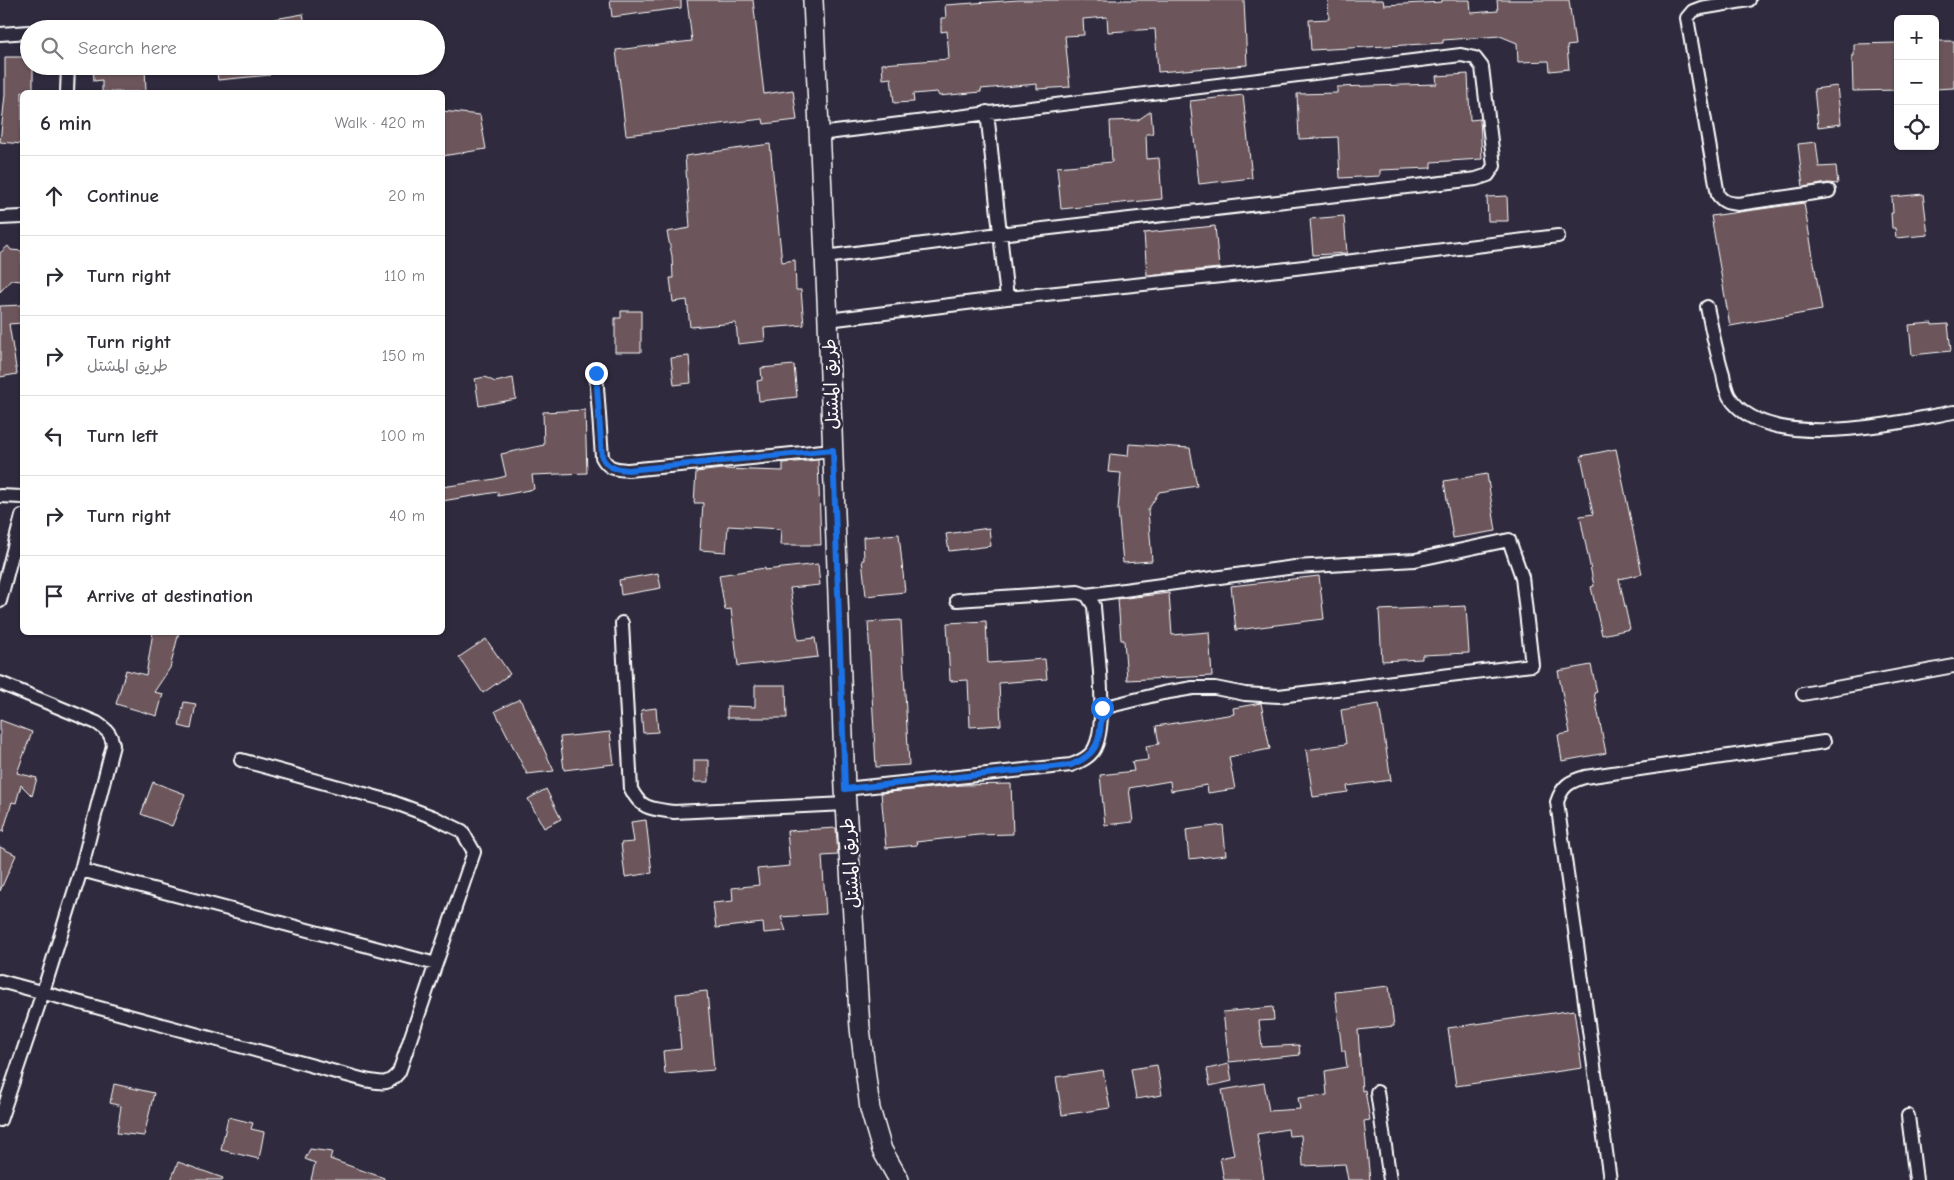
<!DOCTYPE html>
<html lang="en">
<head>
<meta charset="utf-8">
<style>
  :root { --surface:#fff; --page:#f2f2f3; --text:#2b2b33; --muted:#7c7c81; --line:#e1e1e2 }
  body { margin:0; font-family:"Comic Neue","Playpen Sans Arabic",sans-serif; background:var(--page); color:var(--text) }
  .controls { position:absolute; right:15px; top:15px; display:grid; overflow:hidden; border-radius:8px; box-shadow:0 1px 4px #0004 }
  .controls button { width:45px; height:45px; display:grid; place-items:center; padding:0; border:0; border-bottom:1px solid var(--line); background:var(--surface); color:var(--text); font:25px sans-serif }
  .stop { position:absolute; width:15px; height:15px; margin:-11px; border:4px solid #1a73e8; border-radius:50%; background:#fff }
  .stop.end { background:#1a73e8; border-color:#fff; box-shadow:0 1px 5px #0008 }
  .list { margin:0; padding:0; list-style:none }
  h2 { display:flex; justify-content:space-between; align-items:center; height:65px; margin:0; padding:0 20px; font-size:21px }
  h2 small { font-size:16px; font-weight:400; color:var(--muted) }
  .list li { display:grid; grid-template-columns:32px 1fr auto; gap:15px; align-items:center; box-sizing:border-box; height:80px; padding:0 20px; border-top:1px solid var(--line) }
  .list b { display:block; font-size:19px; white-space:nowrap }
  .list p { margin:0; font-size:16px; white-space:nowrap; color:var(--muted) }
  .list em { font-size:16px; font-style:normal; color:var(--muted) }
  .icon { flex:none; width:28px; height:28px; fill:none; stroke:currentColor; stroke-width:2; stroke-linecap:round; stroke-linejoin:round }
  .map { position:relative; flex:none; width:1954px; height:1180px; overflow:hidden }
  .search { position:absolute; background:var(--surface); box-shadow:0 1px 4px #0004; left:20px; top:20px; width:425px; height:55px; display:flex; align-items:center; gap:12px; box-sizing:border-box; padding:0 18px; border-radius:28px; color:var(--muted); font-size:19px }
  .panel { position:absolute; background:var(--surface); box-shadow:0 1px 4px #0004; left:20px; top:90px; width:425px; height:545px; border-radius:8px }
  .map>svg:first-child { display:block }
</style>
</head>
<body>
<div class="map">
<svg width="1954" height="1180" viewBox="0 0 1954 1180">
  <rect width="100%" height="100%" fill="#2f2a3d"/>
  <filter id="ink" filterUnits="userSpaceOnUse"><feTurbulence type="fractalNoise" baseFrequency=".02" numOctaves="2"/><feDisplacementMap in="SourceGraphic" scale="10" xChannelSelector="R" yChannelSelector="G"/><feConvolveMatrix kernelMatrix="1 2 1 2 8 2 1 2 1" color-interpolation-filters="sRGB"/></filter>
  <g filter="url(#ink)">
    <path fill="#6c565b" stroke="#fff" d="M610 0H681V8L612 17Z
      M687 0H753L764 94 793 90 797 120 764 124 763 119 626 135 616 50 692 41Z
      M1019 0H1244L1247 65 1158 72 1155 29 1108 32 1107 17 1083 19 1084 35 1065 36 1070 87 1037 89V84L981 89V92L939 96 937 92 913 94 914 102 894 103 891 78 883 79 882 64 949 59 947 31 941 32V18H946L945 5Z
      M1328 0H1383L1384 5 1442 2V0H1470L1471 13 1498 11 1497 0H1569L1575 45 1567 46 1569 69 1550 71 1549 61 1518 62 1517 43 1500 36 1443 40V43L1311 50 1309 20 1329 19Z
      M303 14 306 29H258L257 22Z
      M1935 41H1954V88L1935 89Z
      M1898 43V90L1853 91 1852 56H1854V44Z
      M5 57H29V66H33V92H22V144L0 142 5 95Z
      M93 66H145L146 92H102V80L94 81Z
      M216 66H270V75L218 80Z
      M1468 74 1470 120 1480 119 1482 159 1431 162V168L1380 170V176L1340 178 1338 137 1299 139 1297 94 1337 93V87L1437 84 1436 76Z
      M1837 86 1841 124 1818 127 1814 89Z
      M1243 95 1252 178 1199 184 1190 101Z
      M442 111 480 115 486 149 442 156Z
      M1151 111 1153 134H1146L1147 159 1159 158 1162 199 1061 209 1057 167 1112 162 1110 121 1138 120Z
      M1816 142 1819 167 1836 166 1838 184 1828 183 1803 187 1798 144Z
      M770 144 782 262 795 260 796 290H801L804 325 764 328 765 341 738 344 736 323 690 327 687 300 673 302 670 278H673L672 256 667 232 690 228 685 156Z
      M1923 194 1928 235 1896 238 1895 228H1892L1891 213H1893L1892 197Z
      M1507 196 1508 221H1488L1487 197Z
      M1804 203 1822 310 1730 326 1711 216Z
      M1344 216 1347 253 1313 255 1310 219Z
      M1215 226 1219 268 1147 275 1144 233Z
      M8 246 11 250 22 251V281L11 280 0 292V253Z
      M22 305V323L9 324 17 374 0 377V306Z
      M621 311H641V352H615V318H621Z
      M1932 323V325L1948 324 1951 351 1912 355 1909 325Z
      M689 356 691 383 674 385 671 358Z
      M794 365 797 397 759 401 757 381 762 380 761 368Z
      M485 377 495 382 513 378 516 399 479 406 475 379Z
      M585 410 587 473 532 475 534 489 498 496V492L442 501V487L495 479 506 476 501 454 544 445 543 412Z
      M1129 444 1190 448 1197 486 1159 492 1148 510 1152 561 1123 563 1118 509 1121 473 1108 472 1110 454 1128 456Z
      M1616 449 1642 574 1619 579 1630 629 1602 635 1591 587 1594 586 1580 516 1593 514 1581 456Z
      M818 460 821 545H780L781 529 728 526 726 552 700 550 703 503H694L696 472 722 469 783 471V463Z
      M1487 474 1496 531 1453 538 1444 481Z
      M989 528 991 546 949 551 946 534Z
      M899 534 905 592 866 596 862 560H864L863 537Z
      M818 564 820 585 790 588 798 640 815 638 818 657 738 666 731 609 725 610 719 575 765 568V570Z
      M658 573 661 588 621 595 619 580Z
      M1319 576 1324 619 1236 630 1231 586Z
      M1169 593 1172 635 1209 632 1212 676 1127 680 1124 640H1121L1118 599Z
      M1466 606 1469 653 1422 655V659L1382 661 1379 610Z
      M901 620 909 765 876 767 868 622Z
      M986 621 988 663 1045 659 1047 679 999 683 1001 725 970 727 968 680 950 681 947 623Z
      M153 632H179L170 668 154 692 163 694 157 716 116 704 126 670 146 675Z
      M486 639 510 674 483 693 459 657Z
      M1591 665 1597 692 1594 693 1606 753 1562 761 1558 735 1570 733 1558 671Z
      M755 685H786L787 718H727V706L755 707Z
      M520 699 541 743 554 771 527 774 495 711Z
      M184 702 196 704 191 729 179 726Z
      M1261 703 1270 749 1229 757 1235 789 1208 793 1207 785 1171 791 1170 781 1129 788 1133 822 1105 825 1100 775 1134 771 1132 762 1148 760 1146 746 1159 744 1156 726 1234 714 1233 708Z
      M1379 704 1391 780 1347 786 1348 792 1313 797 1306 750 1346 744 1341 710Z
      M656 708 658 732 643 733 641 710Z
      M0 720 32 732 17 773 37 778 32 796 21 785 16 803 12 802 3 832 0 831Z
      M610 732 614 764 564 770 560 737Z
      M694 760H709V782H694Z
      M153 782 185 794 172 826 141 814Z
      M1011 784 1013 834 978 835 916 842 917 845 886 848 881 793 961 785Z
      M546 789 561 819 544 828 528 799Z
      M646 820 652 873 625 877 621 843 634 842 631 822Z
      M1223 825 1226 855 1189 859 1186 830Z
      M836 828 838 855 822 856 826 914 781 917 786 931 764 933 763 923 716 928 713 903 733 901 732 888 759 885 757 869 790 866 787 831Z
      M0 847 16 855 0 891Z
      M1389 986 1394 1026 1358 1030 1362 1091 1365 1090 1370 1120 1364 1121 1370 1180H1348L1345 1164 1303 1166 1301 1135 1289 1136 1288 1129 1257 1134 1264 1180H1224L1220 1158 1234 1155 1222 1090 1264 1083 1269 1111 1300 1109 1298 1098 1327 1095 1325 1071 1347 1067 1345 1051H1342L1335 992Z
      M707 991 714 1070 665 1074 663 1051 681 1049 676 994Z
      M1273 1007 1274 1020 1259 1021 1262 1047 1299 1045 1300 1055 1229 1062 1223 1012Z
      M1574 1010 1582 1068 1456 1086 1448 1028Z
      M1229 1064 1232 1081 1210 1086 1207 1069Z
      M1157 1065 1162 1095 1136 1099 1131 1069Z
      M1103 1070 1110 1108 1062 1115 1056 1077Z
      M114 1084 154 1093 144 1136 117 1133 121 1106 110 1103Z
      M228 1117 253 1123 251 1129 264 1132 259 1159 221 1150Z
      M310 1149 332 1152 330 1159 384 1178V1180H311L315 1163 305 1159Z
      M178 1162 223 1178 222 1180H171Z"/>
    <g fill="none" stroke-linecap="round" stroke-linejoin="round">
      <defs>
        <path id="minor" d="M1749 0 1701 8 1693 11 1687 18 1718 195C1724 203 1729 203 1738 204L1829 191
          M0 34 29 32
          M67 92 68 66
          M987 112 1007 298
          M819 134 1461 55 1475 58 1482 67 1494 166 1488 175 1476 179 999 234 825 257
          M0 218 22 217
          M1707 307C1712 330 1716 352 1723 374 1724 381 1726 390 1729 396 1765 455 1899 422 1954 412
          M828 320 1007 298 1279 270 1558 236
          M596 373 602 457C608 469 615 469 628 470L833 450
          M0 496 22 497
          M1087 595 1295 567 1415 560 1509 540 1522 577 1532 665 1279 696 1245 694 1215 688H1193L1163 693 1102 708
          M0 601 22 516
          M622 623 631 789C641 810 653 809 674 812L846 804
          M0 683 97 723C107 730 111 733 113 745L81 870 43 992 0 1120
          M1803 694 1954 666
          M845 789 1071 765C1080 762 1088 758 1093 751 1110 726 1096 638 1094 606L1087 595 1078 592 957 600
          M81 870 436 964
          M0 981 365 1080C382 1083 388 1086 399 1072L474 852 462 831 433 817 390 801 241 760
          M1377 1092 1390 1180
          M1908 1116 1916 1180
          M1610 1180 1557 802C1562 786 1570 781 1585 777L1824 742"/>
        <path id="primary" d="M813 0 828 320 845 789 860 1028 870 1109 882 1150 899 1180"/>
      </defs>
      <use href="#minor" stroke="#fff" stroke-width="16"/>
      <use href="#primary" stroke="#fff" stroke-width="22"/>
      <use href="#minor" stroke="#2f2a3d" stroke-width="12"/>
      <use href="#primary" stroke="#2f2a3d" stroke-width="19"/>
    </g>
  </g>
  <g fill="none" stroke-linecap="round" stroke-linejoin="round" filter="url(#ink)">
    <path stroke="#1a73e8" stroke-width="6" d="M596 373 602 457C608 469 616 469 628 470L833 450 845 789 1071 765C1101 753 1100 737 1102 708"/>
  </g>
  <g text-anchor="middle" stroke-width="5" stroke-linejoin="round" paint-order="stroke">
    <g font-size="18" fill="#fff" stroke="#2f2a3d">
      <text transform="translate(831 384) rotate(-92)" y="6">طريق المشتل</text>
      <text transform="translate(850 863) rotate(-94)" y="6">طريق المشتل</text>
    </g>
  </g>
</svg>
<div class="controls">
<button>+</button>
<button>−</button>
<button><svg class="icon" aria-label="locate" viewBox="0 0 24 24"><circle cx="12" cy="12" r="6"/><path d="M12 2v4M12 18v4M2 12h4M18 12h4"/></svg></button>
</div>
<div class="stop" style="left:1102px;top:708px"></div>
<div class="stop end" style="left:596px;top:373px"></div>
<div class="search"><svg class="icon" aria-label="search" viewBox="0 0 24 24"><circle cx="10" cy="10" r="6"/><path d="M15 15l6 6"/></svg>Search here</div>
<section class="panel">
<h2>6 min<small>Walk · 420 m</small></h2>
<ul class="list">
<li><svg class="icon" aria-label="ahead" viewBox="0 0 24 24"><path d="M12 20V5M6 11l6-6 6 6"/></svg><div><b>Continue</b></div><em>20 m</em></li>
<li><svg class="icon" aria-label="right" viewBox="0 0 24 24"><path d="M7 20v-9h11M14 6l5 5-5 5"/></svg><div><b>Turn right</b></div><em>110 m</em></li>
<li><svg class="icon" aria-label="right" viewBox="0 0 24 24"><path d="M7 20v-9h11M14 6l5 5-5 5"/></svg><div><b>Turn right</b><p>طريق المشتل</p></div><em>150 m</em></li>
<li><svg class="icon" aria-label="left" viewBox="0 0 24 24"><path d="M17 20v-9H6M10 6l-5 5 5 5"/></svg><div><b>Turn left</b></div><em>100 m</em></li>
<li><svg class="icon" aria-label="right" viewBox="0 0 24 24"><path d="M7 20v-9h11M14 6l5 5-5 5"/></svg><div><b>Turn right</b></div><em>40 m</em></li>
<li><svg class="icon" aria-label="arrive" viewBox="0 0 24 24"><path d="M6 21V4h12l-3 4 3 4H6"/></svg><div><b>Arrive at destination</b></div></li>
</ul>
</section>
</div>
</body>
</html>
